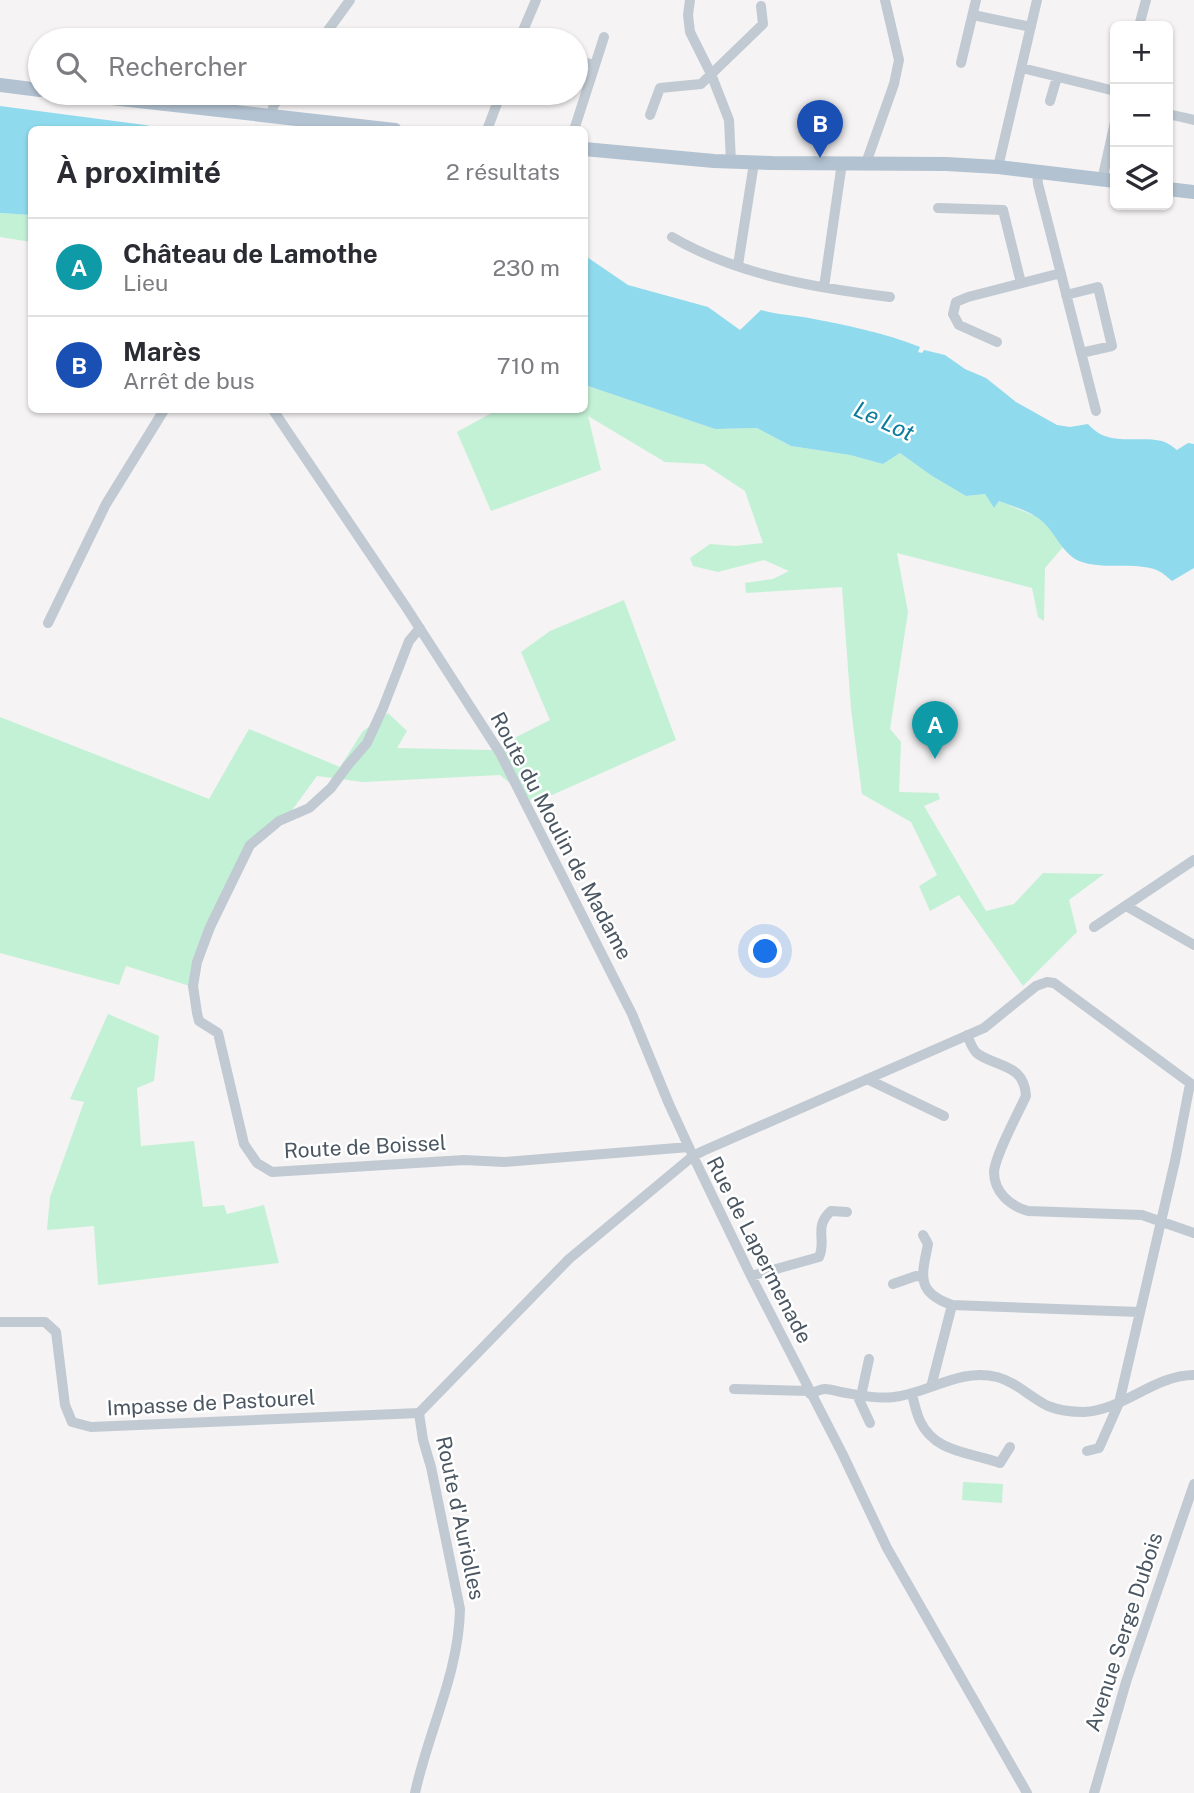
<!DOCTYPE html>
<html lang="fr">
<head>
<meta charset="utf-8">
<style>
  :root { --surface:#fff; --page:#f7f7f7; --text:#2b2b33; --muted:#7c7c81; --line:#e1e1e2; --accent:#1a73e8 }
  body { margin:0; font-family:"Public Sans",sans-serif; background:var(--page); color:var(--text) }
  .controls { position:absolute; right:21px; top:21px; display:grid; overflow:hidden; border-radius:10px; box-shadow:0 2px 5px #0004 }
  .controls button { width:63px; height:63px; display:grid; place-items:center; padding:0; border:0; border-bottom:2px solid var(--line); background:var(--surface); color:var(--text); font:35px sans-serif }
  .you { position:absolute; left:766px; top:952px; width:24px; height:24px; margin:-18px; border:5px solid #fff; border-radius:50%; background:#1a73e8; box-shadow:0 0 0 10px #1a73e833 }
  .badge { display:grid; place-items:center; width:46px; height:46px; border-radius:50%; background:var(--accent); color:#fff; font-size:23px; font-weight:700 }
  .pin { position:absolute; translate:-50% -58px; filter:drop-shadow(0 2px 4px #0008) }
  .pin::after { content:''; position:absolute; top:37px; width:24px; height:21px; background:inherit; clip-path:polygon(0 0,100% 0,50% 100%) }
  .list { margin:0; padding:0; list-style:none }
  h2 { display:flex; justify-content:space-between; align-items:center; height:91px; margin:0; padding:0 28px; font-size:30px }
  h2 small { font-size:23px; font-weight:400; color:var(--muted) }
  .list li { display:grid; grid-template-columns:46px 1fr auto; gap:21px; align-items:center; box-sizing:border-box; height:98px; padding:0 28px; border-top:2px solid var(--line) }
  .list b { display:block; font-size:26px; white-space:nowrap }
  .list p { margin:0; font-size:23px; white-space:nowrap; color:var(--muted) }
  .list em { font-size:23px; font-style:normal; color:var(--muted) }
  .icon { flex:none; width:38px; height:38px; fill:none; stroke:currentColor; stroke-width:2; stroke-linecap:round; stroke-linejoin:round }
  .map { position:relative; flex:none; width:1194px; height:1793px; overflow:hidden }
  .search { position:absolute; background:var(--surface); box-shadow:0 2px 5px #0004; left:28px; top:28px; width:560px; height:77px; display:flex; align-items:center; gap:18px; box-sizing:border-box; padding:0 24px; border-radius:38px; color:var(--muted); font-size:26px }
  .panel { position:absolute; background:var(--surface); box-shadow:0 2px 5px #0004; left:28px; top:126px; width:560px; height:287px; border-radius:10px }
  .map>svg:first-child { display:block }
</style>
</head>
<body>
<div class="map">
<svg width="1194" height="1793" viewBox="0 0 1194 1793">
  <rect width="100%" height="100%" fill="#f5f3f3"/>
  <path fill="#c3f1d5" d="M0 213 31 215V242L0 237Z
    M585 385 715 429 757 428 791 446 850 455 883 464 900 453 932 476 966 496 985 494 994 508 999 501 1035 516 1046 524 1063 547 1045 568 1044 621 1038 617 1032 588 897 553 908 612 890 729 901 742 899 792 938 793 940 799 924 806 986 911 1014 904 1043 873 1104 874 1069 900 1077 932 1023 986 959 895 930 911 919 886 937 875 911 822 862 794 851 709 842 587 746 593 745 583 773 579 789 571 764 560 718 572 693 566 690 558 710 544 735 546 763 543 745 491 704 464 665 462 588 416 601 470 491 511 457 432 497 410H584Z
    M624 600 676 740 534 803 500 775 363 782 317 776 287 817 252 840 204 955 193 987 126 966 119 985 0 953V717L209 799 249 729 340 767 363 731 388 713 407 731 397 748 491 750 550 720 521 652 550 631Z
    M108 1014 159 1036 154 1081 137 1088 141 1146 194 1141 203 1207 224 1205 227 1214 264 1205 279 1263 98 1285 94 1226 47 1230 50 1197 84 1102 70 1099Z
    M963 1482 1003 1484 1002 1503 962 1500Z"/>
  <path fill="#90daee" d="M0 106 145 125 165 129 32 130 31 215 0 213Z
    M584 255 628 285 708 307 740 330 761 310C777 315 793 315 809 318 846 325 885 333 920 347L918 352 922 353 924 350 945 355 965 369 986 378 1016 402 1057 425 1070 427 1088 424C1109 448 1136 435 1162 441 1168 443 1172 446 1177 450L1188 443 1194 444V568L1172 581C1167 577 1161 571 1154 569 1130 562 1103 570 1079 561 1063 554 1055 533 1043 522 1031 511 1014 507 999 501L994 508 985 494 966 496 932 476 900 453 883 464 850 455 791 446 757 428 715 429 585 385Z"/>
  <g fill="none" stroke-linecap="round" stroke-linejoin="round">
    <path stroke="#c1cad2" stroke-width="10" d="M690 0 688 15 690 32 711 74 729 120 731 162
      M973 15 1031 27
      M1139 26 1146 0
      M321 40 350 0
      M519 40 536 0
      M576 60 594 65
      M961 63 976 0
      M1022 68 1115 91
      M1050 101 1057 77
      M1168 114 1194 120
      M650 115 660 88 701 84 763 24 761 6
      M270 116 274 105 283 93
      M487 130 501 93
      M574 130 604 37
      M866 163 894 84 899 60 885 0
      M998 167 1037 0
      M1037 172 1038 184 1096 411
      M1102 180 1115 122
      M938 208 1003 210 1021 283
      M672 237C737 275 816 288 890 297
      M738 265 754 163
      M824 287 842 163
      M1066 295 1098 287 1112 346 1081 353
      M997 342 959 325 953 314 956 302 968 297 1061 273
      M273 410 406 607 500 753 632 1014 669 1104 693 1156 751 1276 842 1453 887 1548 1027 1793
      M48 623 106 504 164 410
      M420 628 409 641 383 708 367 743 348 765 331 788 309 808 279 821 250 845 210 927 197 962 193 986 197 1013 199 1021 218 1033 244 1144 257 1163 272 1172 464 1160 504 1162 689 1147
      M1126 906 1194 945
      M1094 927 1194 860
      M967 1035C970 1042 973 1051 978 1054 999 1068 1024 1064 1026 1096 1018 1113 995 1156 994 1172 994 1192 1010 1206 1028 1211L1142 1215 1194 1233
      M867 1079 944 1116
      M923 1235 928 1244C922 1275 915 1292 952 1305L1139 1312
      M751 1276 819 1257C827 1240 813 1227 831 1211L847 1212
      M893 1284 916 1276 922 1277
      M0 1322H45L56 1332 65 1405 72 1422 91 1427 419 1413
      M931 1387 952 1305
      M734 1389 809 1391
      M810 1394C815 1392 820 1389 825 1389 830 1389 836 1391 841 1392 859 1395 875 1399 894 1397 930 1393 958 1368 997 1377 1016 1382 1030 1397 1048 1406 1058 1410 1073 1412 1084 1412 1124 1410 1154 1375 1194 1375
      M912 1394C914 1403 916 1412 920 1421 935 1453 970 1452 1000 1463L1010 1447
      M857 1395 870 1423
      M861 1396 869 1359
      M419 1413 569 1259 693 1156 703 1151 984 1028 1036 986 1047 982 1054 983 1194 1086
      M1087 1451 1099 1448 1119 1403 1175 1161 1190 1084
      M415 1793C428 1732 459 1673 460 1609L431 1467 423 1440 419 1413
      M1094 1793 1126 1682 1194 1484"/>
    <path stroke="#b3c2d1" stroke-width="14" d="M0 85 40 90
      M67 93 395 130
      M584 149 714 161 772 163 946 164 998 167 1115 181
      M1168 189 1194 192"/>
  </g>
  <g text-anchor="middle" stroke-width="5" stroke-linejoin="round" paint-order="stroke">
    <g font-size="21" fill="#4a5661" stroke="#fff">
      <text transform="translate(561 836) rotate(62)" y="7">Route du Moulin de Madame</text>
      <text transform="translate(365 1147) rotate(-3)" y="7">Route de Boissel</text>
      <text transform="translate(759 1250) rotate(63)" y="7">Rue de Lapermenade</text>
      <text transform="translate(211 1403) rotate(-3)" y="7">Impasse de Pastourel</text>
      <text transform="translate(460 1518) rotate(78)" y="7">Route d'Auriolles</text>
      <text transform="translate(1124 1632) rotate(-72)" y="7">Avenue Serge Dubois</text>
    </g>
    <g font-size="23" font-style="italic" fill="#0c7c9b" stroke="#fff">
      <text transform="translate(884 421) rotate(25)" y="8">Le Lot</text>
    </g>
  </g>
</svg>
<div class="controls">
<button>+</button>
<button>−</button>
<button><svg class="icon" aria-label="layers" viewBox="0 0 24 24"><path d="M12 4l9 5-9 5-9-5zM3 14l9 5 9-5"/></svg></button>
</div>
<div class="you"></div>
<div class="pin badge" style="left:935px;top:759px;background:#0f9aa8">A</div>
<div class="pin badge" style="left:820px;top:158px;background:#1a4fb4">B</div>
<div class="search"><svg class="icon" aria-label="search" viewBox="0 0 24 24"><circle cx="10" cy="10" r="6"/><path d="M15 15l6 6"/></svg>Rechercher</div>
<section class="panel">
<h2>À proximité<small>2 résultats</small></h2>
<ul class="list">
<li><span class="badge" style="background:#0f9aa8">A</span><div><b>Château de Lamothe</b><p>Lieu</p></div><em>230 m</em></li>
<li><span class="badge" style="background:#1a4fb4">B</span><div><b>Marès</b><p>Arrêt de bus</p></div><em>710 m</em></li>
</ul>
</section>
</div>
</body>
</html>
